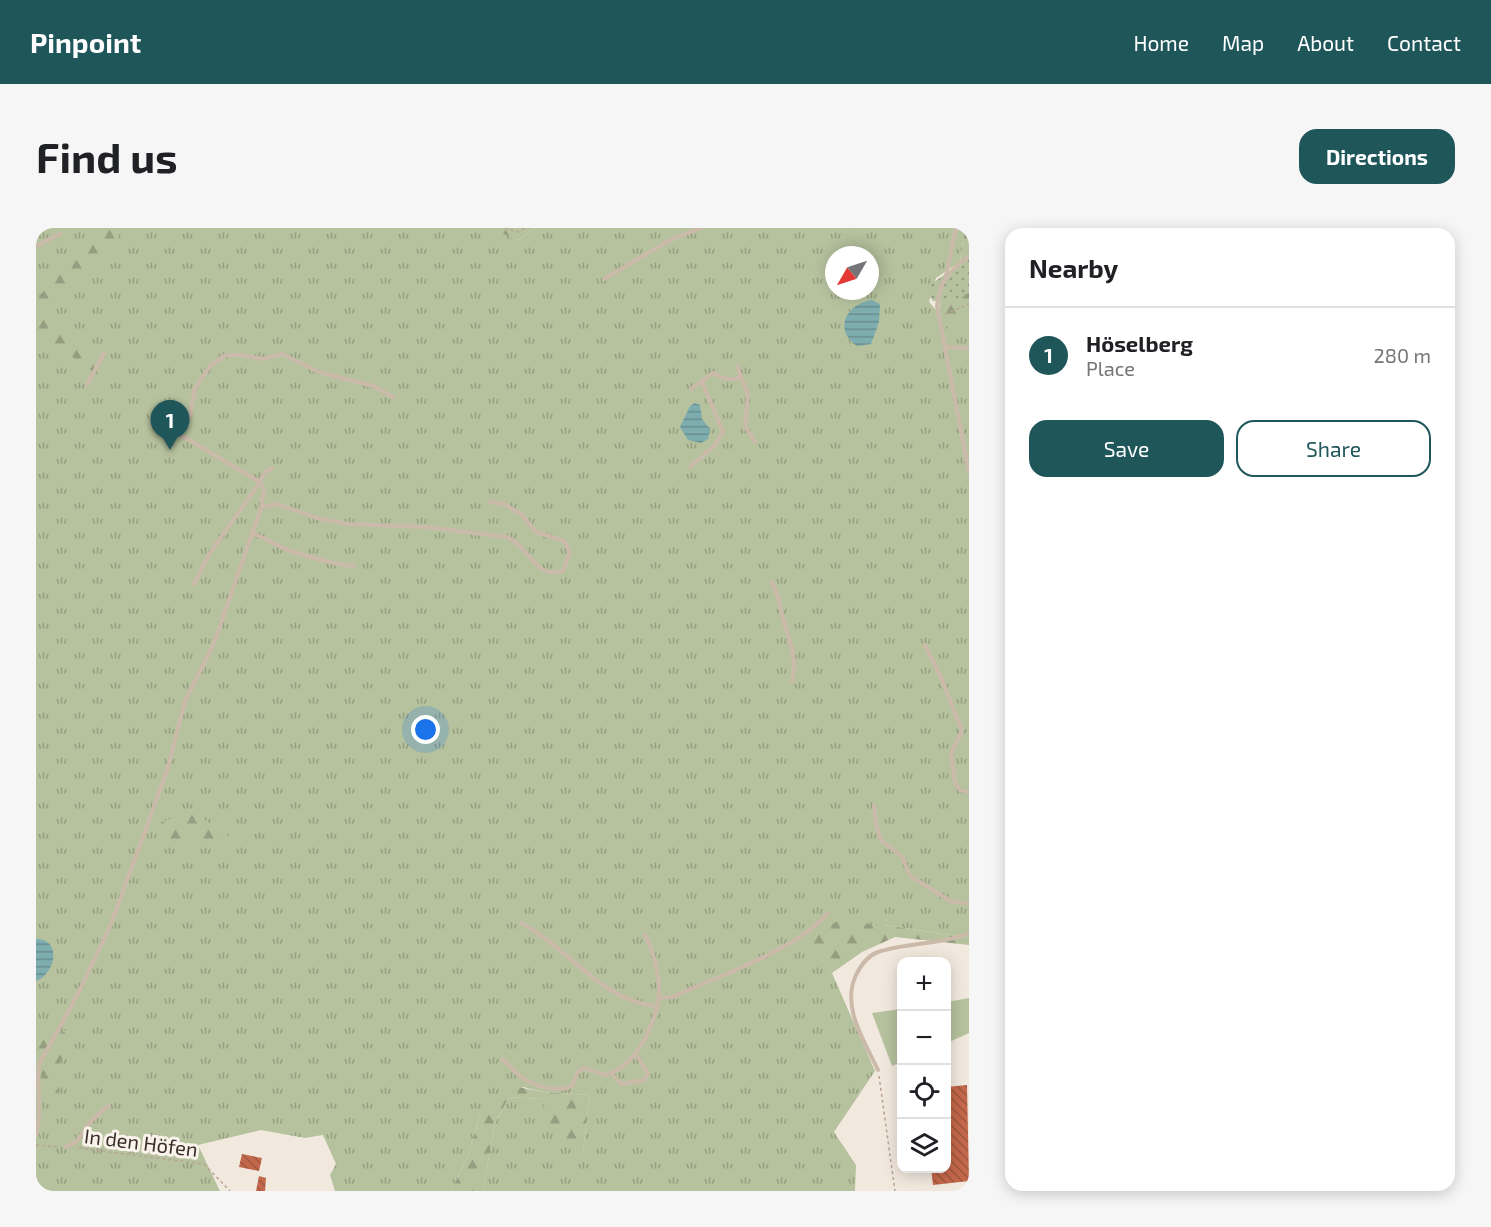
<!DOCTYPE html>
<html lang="en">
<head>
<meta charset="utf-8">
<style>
  :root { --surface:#fff; --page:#f6f6f6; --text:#202124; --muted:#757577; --line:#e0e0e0; --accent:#1f565a }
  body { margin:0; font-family:"Exo 2",sans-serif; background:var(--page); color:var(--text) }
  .controls { position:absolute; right:18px; bottom:18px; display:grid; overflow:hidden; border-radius:12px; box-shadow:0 3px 15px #0003 }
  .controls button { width:54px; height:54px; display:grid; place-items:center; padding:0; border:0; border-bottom:2px solid var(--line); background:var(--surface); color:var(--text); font:30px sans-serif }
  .compass { position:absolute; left:789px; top:18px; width:54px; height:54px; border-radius:50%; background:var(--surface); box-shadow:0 3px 15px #0003; rotate:231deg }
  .you { position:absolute; left:390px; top:502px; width:21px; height:21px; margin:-15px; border:4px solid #fff; border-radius:50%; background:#1a73e8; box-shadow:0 0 0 9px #1a73e833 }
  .badge { display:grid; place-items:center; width:39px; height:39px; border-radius:50%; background:var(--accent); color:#fff; font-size:20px; font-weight:700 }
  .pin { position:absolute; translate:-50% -50px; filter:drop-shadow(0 2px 3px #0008) }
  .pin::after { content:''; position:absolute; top:32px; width:21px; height:18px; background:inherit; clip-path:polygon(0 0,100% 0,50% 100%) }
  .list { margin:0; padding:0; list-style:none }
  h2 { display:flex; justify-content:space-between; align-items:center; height:78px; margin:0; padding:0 24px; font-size:26px }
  h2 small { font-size:20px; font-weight:400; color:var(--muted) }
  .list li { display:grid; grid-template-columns:39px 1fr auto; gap:18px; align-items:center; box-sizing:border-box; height:96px; padding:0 24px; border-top:2px solid var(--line) }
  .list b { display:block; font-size:22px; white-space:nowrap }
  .list p { margin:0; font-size:20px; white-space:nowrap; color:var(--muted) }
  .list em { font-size:20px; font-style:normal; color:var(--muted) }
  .actions { display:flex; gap:12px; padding:18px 24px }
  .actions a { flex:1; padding:14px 0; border:2px solid var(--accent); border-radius:18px; text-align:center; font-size:21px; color:var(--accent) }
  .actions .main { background:var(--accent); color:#fff }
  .icon { flex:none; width:33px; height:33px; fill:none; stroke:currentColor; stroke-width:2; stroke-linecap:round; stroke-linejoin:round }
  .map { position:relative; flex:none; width:933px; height:963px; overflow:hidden; border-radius:18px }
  header { display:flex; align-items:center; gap:36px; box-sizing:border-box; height:84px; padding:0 30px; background:var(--accent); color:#fff }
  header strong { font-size:28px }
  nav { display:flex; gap:33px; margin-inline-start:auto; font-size:21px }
  .intro { display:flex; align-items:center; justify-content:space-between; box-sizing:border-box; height:144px; padding:0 36px }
  h1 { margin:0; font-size:42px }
  .button { padding:15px 27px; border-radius:18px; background:var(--accent); color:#fff; font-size:21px; font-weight:700 }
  main { display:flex; gap:36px; padding:0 36px }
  aside { flex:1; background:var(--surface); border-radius:18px; box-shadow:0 3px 15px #0003 }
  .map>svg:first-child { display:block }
</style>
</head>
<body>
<header>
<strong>Pinpoint</strong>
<nav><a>Home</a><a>Map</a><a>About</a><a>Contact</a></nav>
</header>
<div class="intro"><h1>Find us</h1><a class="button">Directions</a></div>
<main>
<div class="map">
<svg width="933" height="963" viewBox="0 0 933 963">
  <defs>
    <pattern id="grass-tufts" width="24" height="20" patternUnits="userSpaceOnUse" patternTransform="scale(1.5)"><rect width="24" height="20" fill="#b6c29e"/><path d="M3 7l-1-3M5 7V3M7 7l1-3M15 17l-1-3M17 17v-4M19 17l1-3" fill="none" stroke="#959e81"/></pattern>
    <pattern id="forest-firs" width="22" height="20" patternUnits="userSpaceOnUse" patternTransform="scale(1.5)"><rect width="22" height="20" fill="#b6c29e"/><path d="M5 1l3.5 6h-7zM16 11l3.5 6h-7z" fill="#959e81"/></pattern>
    <pattern id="park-dots" width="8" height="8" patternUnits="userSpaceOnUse" patternTransform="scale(1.5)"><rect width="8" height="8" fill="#b6c29e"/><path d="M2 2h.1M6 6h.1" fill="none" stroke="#959e81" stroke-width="1.8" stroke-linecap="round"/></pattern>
    <pattern id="water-rules" width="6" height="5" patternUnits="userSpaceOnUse" patternTransform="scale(1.5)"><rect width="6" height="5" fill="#7eadaf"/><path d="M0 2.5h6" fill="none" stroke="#688d8f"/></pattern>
    <pattern id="building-back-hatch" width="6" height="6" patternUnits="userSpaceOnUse" patternTransform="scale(1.5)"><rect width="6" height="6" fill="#c4684b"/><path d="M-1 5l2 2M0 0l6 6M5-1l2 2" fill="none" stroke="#a0563f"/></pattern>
  </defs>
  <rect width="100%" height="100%" fill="#f2e9de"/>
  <path fill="url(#grass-tufts)" fill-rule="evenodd" d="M0 0H454L482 12 500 0H929L924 34 900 50 893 74 912 95 933 92V710L848 697 769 707 796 745 839 843 798 904 820 937 819 963H447L459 895 473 869 505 871 547 923 554 867 508 864 487 859 444 887 431 930 415 963H299L294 947 300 936 287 907 269 910 225 902 162 917 184 963H0ZM798 27H834V63H798Z"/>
  <path fill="url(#forest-firs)" d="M66 0H80L83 9 53 41 9 78 25 103 68 132 75 144 63 148 0 103V70L19 54 26 37 41 32 59 4Z
    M453 0H500L482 12Z
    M929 0H933V92L904 101 903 60 924 34Z
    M157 584 198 612 138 618 125 594Z
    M803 693 848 697 933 710V717L859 709 826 724 796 745 768 707Z
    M39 798 18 849 24 863 9 871 0 812H10Z
    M470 857 508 864 554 867 547 924 521 913 505 871 473 869 459 895 447 963H415L431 930 444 887Z"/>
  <path fill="url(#park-dots)" d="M933 29V65L918 72 897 73 892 66 894 57Z"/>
  <path fill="#b6c29e" d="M933 770V805L911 815V774Z
    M865 781V834L856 838 836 785Z"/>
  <path fill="url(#water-rules)" d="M836 72 844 76 843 94 835 116 821 118C797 102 810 76 836 72Z
    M659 175 664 177 666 191 674 201 672 211 665 215 652 212 644 199 654 178Z
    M0 711C26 711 20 745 0 753Z"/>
  <path fill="url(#building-back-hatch)" d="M931 857 933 953 897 957 895 940H910V859Z
    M206 926 226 930 223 943 203 939Z
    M223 948 230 950 229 963H220Z"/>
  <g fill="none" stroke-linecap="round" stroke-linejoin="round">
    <path stroke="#b7a394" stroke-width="1.5" stroke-dasharray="3 3" stroke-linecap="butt" d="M469 0 481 4 489 0
      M909 86 933 76
      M843 848 859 963
      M0 917 23 919
      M43 920 168 936 194 963"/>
    <path stroke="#cbb9aa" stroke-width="4" d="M0 18 24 6
      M933 28C913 44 904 51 901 78L933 245
      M910 48 920 0
      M568 51 636 11 665 0
      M909 119 933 120
      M701 138 712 167 709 198 719 214
      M51 157 68 125
      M655 161 677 145C686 150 694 154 704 149
      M654 239 678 218 687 204 666 154
      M236 240 228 245 224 254 148 209 141 207 154 188 159 160 174 138 190 127H206L227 131 246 126 283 144 337 158 357 169
      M226 279 241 276 281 290 312 296 390 299 470 309C494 317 497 352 527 343L534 325 528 313 500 304 486 287 468 276 454 274
      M215 305C228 309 238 316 249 321 272 329 295 336 318 338
      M736 354C742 366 744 375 746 387 752 410 762 427 756 453
      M889 417 905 449 926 503 915 525 919 555 924 562 933 564
      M838 577 840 597 845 612 866 629 874 648 916 674 933 675
      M485 695C530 718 567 774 620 778
      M622 770 637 769C684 747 759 723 792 685
      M466 831C473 836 477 843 484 848 497 858 521 865 536 858L541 845 547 840 570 847C602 837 622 792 623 762 623 744 617 723 609 707
      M842 842C828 812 805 779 820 747 825 737 831 728 842 724 871 714 904 717 933 705
      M575 845 585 856 608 852 612 845 602 829
      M0 908C7 884 0 857 3 836L42 766 75 696 131 543 149 473 178 415 225 280 228 262 224 254 174 325 158 356
      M30 919 41 913 54 894 73 877"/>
  </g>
  <g text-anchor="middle" stroke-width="6" stroke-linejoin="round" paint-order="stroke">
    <g font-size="20" fill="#382e2a" stroke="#faf3eb">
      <text transform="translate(105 915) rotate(7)" y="7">In den Höfen</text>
    </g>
  </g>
</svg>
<div class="controls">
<button>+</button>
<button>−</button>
<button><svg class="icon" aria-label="locate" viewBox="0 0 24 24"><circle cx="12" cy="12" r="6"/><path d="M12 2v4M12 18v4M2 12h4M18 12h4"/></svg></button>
<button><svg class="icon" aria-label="layers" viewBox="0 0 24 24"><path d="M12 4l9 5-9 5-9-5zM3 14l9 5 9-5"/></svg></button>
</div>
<svg class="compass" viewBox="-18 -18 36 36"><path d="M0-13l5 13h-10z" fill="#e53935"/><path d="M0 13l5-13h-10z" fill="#757577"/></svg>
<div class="you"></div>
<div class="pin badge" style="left:134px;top:222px">1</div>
</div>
<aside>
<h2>Nearby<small></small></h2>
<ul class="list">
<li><span class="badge">1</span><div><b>Höselberg</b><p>Place</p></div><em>280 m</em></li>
</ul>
<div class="actions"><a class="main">Save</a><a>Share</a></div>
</aside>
</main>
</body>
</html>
